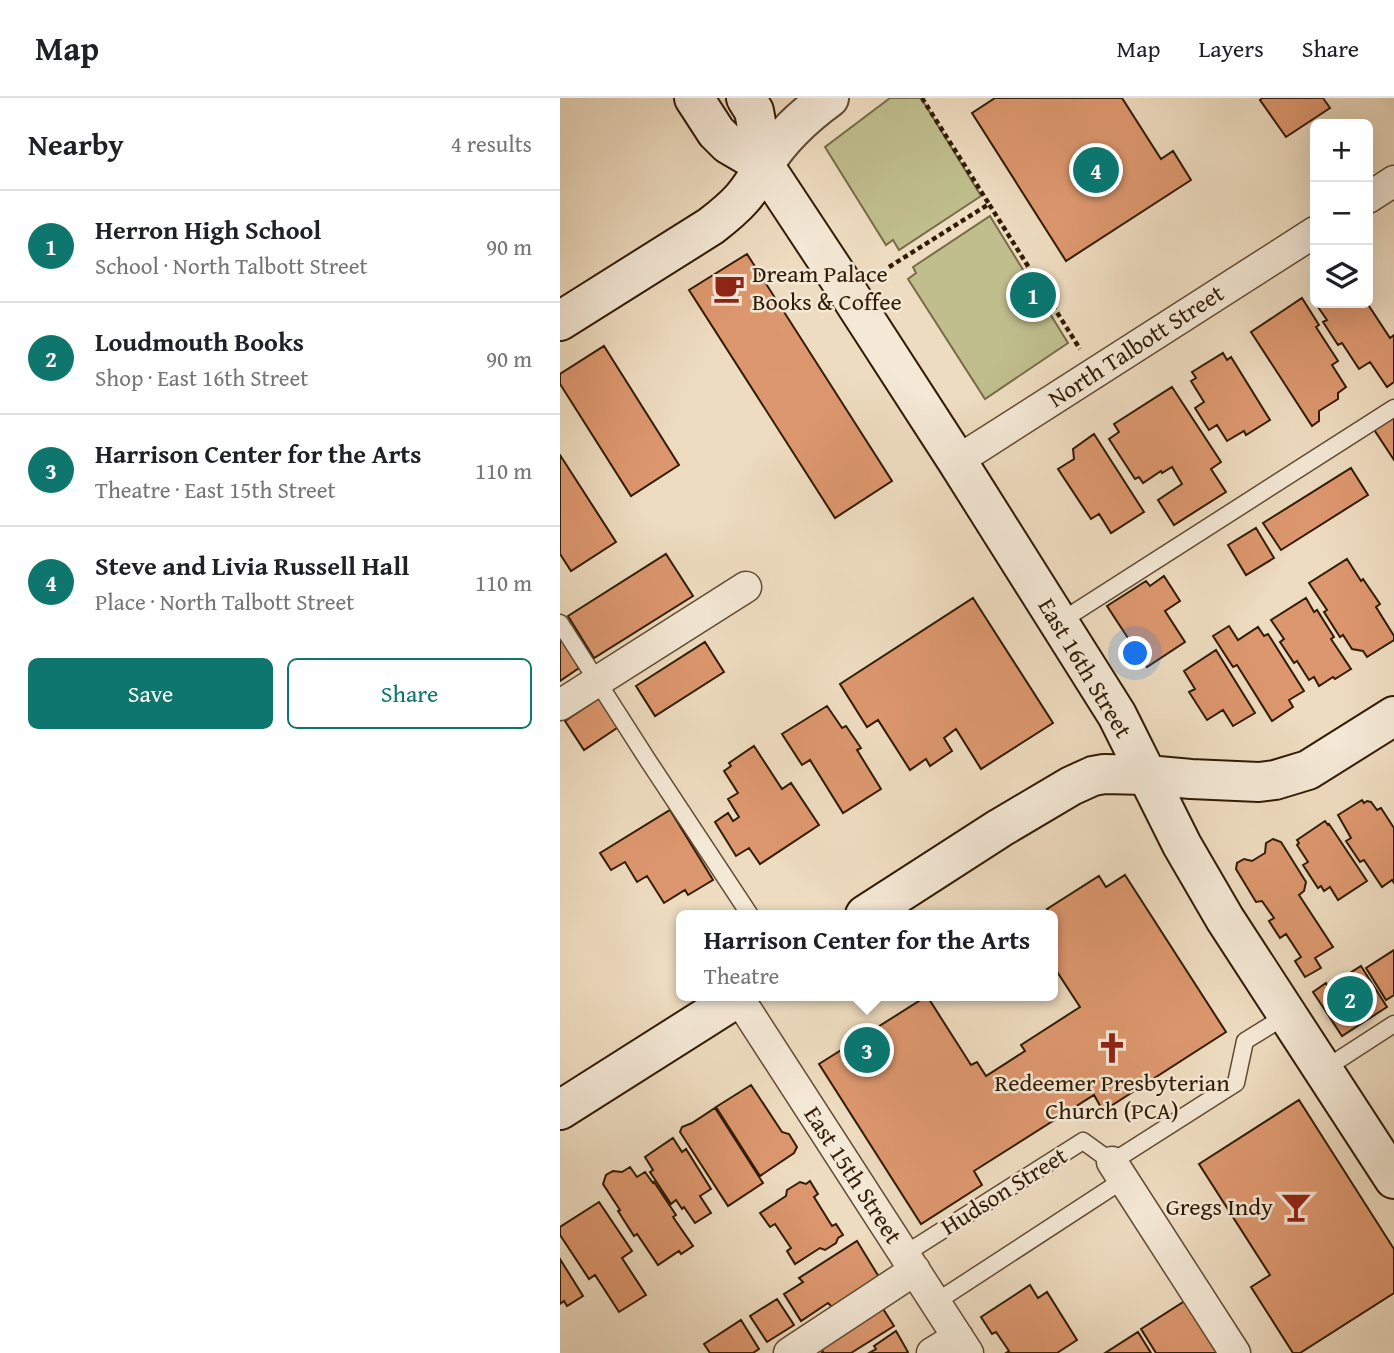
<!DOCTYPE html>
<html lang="en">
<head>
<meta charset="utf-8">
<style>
  :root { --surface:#fff; --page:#f6f6f6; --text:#202124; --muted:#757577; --line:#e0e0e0; --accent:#0f766e }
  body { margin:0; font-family:"Gentium Book Plus",serif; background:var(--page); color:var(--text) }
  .controls { position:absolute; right:21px; top:21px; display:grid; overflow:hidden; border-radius:10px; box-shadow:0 7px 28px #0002 }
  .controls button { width:63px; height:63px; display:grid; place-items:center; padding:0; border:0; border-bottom:2px solid var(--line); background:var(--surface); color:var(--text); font:35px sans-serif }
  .you { position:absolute; left:576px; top:556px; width:24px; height:24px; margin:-18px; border:5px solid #fff; border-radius:50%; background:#1a73e8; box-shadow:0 0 0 10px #1a73e833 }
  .badge { display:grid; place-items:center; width:46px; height:46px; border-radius:50%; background:var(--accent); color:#fff; font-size:23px; font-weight:700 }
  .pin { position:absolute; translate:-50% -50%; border:4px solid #fff; box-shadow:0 2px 7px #0006 }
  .popup { position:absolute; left:116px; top:812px; width:382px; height:91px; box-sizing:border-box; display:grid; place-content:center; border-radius:10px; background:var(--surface); filter:drop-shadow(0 2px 5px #0005); font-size:23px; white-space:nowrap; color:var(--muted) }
  .popup b { font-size:26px; color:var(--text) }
  .popup::after { content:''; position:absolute; left:50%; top:100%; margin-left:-14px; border:14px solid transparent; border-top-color:var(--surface) }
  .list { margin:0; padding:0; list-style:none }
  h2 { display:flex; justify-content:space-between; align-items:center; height:91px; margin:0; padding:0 28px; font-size:30px }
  h2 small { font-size:23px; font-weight:400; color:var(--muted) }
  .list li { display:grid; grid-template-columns:46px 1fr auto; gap:21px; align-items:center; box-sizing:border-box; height:112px; padding:0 28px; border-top:2px solid var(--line) }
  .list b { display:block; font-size:26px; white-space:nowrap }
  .list p { margin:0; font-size:23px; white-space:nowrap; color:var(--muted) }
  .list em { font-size:23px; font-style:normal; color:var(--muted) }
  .actions { display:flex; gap:14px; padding:21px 28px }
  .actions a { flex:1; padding:16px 0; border:2px solid var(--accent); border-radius:10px; text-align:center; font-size:24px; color:var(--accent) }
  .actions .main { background:var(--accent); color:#fff }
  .icon { flex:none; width:38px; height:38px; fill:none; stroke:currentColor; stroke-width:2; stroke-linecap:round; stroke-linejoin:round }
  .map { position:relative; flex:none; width:834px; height:1255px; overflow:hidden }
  header { display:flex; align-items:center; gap:42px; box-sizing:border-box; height:98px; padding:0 35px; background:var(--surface); border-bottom:2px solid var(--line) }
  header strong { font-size:33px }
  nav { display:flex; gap:38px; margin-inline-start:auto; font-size:24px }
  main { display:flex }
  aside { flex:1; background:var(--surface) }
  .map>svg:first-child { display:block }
</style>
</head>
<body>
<header>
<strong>Map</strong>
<nav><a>Map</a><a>Layers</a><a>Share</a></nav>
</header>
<main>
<aside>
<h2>Nearby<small>4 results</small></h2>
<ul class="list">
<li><span class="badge">1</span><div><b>Herron High School</b><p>School · North Talbott Street</p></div><em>90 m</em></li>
<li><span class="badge">2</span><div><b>Loudmouth Books</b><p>Shop · East 16th Street</p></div><em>90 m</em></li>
<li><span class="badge">3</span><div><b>Harrison Center for the Arts</b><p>Theatre · East 15th Street</p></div><em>110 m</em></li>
<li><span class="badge">4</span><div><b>Steve and Livia Russell Hall</b><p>Place · North Talbott Street</p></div><em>110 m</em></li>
</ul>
<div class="actions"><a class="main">Save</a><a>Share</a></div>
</aside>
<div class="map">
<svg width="834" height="1255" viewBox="0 0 834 1255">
  <rect width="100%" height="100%" fill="#eedcc0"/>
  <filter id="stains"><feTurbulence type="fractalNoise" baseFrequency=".00286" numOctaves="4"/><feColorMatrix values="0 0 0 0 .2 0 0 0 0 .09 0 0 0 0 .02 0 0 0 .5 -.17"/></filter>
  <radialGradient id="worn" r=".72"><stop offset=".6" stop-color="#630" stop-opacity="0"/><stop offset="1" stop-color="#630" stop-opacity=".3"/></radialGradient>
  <path fill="#c0be8d" stroke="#786c48" stroke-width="2" d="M330 0H361L421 98 339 152 333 142 326 147 265 49Z
    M430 118 508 245 425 301 348 181 356 175 353 169Z"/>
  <path fill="#dd976e" stroke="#311b03" stroke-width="2" d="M435 0H562L601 61 613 53 631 82 506 163 412 15Z
    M702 0H763L770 10 726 39 700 2Z
    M187 156 332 383 275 420 129 192Z
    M742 200 759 227 756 229 778 263 772 267 786 289 778 295V301L759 313V323L752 328 691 234Z
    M757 205H807L830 240 834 237V284L827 289 810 264 799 271 782 245 778 247 763 224 767 222 756 206Z
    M44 248 119 367 71 398 0 286V276Z
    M663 255 667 262 671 259 710 322 686 337 684 333 667 343 657 327 649 332 635 310 644 304 631 283 636 280 632 274Z
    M612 289 661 364 651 371 666 394 614 427 598 402 622 386 612 369 602 375 601 373 583 385 579 379 575 381 549 341 559 334 554 326Z
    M834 317V362L813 330Z
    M534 336 584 414 551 435 539 416 531 421 498 371 514 361 513 351Z
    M0 357 56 444 11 473 0 456Z
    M791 370 808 397 721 452 703 425Z
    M696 430 714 460 686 477 668 447Z
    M106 456 133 498 34 560 8 518Z
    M787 461 801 483 803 481 820 506 816 509 834 538V542L807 559 803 553 792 551 783 537 780 539 764 514 767 512 749 485Z
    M604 478 620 503 605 513 625 544 587 569 547 508 586 483 590 488Z
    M413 500 493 625 421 671 396 631 384 640 392 653 370 668 366 661 350 672 318 622 307 629 280 586Z
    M746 500 754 514 757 512 774 539 771 541 791 571 775 581 773 579 759 588 754 579 749 582 737 563 734 565 720 544 724 541 711 522Z
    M669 528 678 542 698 529 704 538 708 536 744 593 729 602 733 609 712 623 677 567 673 569 653 538Z
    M3 539 22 568 0 583V541Z
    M145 544 164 574 95 618 76 588Z
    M656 552 695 615 673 628 663 612 647 622 629 594 635 591 624 573Z
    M41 599 60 628 24 652 5 623Z
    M267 608 282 630 286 628 301 650 297 652 321 691 283 715 250 662 242 667 222 636Z
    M194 648 222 691 231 685 259 727 200 766 189 750 176 758 155 724 168 715 173 723 179 719 168 701 178 695 164 673 171 668 169 665Z
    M802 702 804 705 807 703 811 704 817 712 821 710 834 730V785L832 782 822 789 804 762 800 764 786 743 791 740 778 717Z
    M110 712 153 782 128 797 125 792 104 805 87 778 77 784 65 764 51 772 40 755Z
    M765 723 768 727 769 726 807 783 778 802 770 789 764 793 761 788 758 790 743 767 748 764 737 747 739 745 737 742Z
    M713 741 721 744 746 784 744 793 739 797 773 849 755 860 761 870 745 879 735 863 741 859 726 836 720 840 709 823 714 820 702 803 696 804 676 771 677 765 684 761 692 763 705 755 706 745Z
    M565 777 666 934 543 1013 534 997 414 1073 422 1087 361 1126 259 966 367 898 411 967 417 964 426 978 465 953 461 947 520 909 492 866V823L494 821 487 811 539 778 546 789Z
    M834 852V897L826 902 806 870Z
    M801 868 827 909 782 938 753 894 766 885 768 889Z
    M191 987 222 1034 229 1036 237 1049 234 1055 200 1078 156 1009Z
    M739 1002 834 1151V1195L740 1255H733L691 1189 710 1177 639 1066Z
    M155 1010 203 1085 168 1108 120 1034 122 1029 132 1025Z
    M113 1040 122 1054 126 1051 151 1091 140 1098 151 1115 135 1125 124 1109 122 1111 116 1102 111 1106 90 1074 93 1072 85 1059Z
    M70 1069 77 1079 85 1074 93 1085 94 1084 116 1117 113 1119 133 1148 121 1156 119 1153 98 1167 77 1136 74 1138 58 1113 60 1112 43 1086 46 1077 53 1073 62 1074Z
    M250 1083 258 1096 254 1099 272 1128 276 1126 283 1137 278 1140 276 1145 265 1152 260 1150 235 1166 227 1153 231 1150 215 1126 210 1129 200 1115 226 1098 227 1092 240 1084 246 1086Z
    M39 1104 72 1153 62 1160 86 1197 59 1214 35 1177 29 1181 0 1137V1129Z
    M297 1143 319 1179 272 1209 268 1205 241 1223 224 1196 243 1184 239 1180Z
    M0 1161 23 1198 7 1208 4 1203 0 1206Z
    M470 1187 478 1200 487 1194 517 1242 497 1255H446L449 1253 436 1234 432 1236 421 1219Z
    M217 1201 234 1227 207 1244 190 1218Z
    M628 1201 663 1255H596L581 1231Z
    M320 1206 334 1228 291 1255H261L263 1254 257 1246Z
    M181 1222 199 1251 193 1255H150L144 1246Z
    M336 1233 348 1254 346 1255H309L316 1251 314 1248Z
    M578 1234 591 1255H545Z"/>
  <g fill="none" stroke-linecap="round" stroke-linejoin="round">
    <defs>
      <path id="service" d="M0 525 89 664 190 817
        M498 525 834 310
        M763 972 834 926
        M345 1156 523 1043 552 1064 676 985 685 943 727 917
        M376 1204 563 1082"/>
      <path id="minor" d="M808 100 834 83
        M397 363 755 134
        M0 607 186 489
        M178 899 408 1255
        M552 1064 675 1255
        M229 1255 355 1172
        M372 1255 398 1239"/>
      <path id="tertiary" d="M204 67C221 39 243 19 269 0"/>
      <path id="secondary" d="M134 0 156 34 168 46 204 67
        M186 0 194 13 204 67 278 179 397 363 557 617 622 747 665 821 834 1081
        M0 223 151 128C177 108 189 96 204 67
        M305 817 440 730 511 688 533 678 544 676 587 677 631 681 699 684 715 682 748 672 834 618
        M0 1012 180 898"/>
    </defs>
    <use href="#service" stroke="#604b32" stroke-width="19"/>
    <use href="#minor" stroke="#604b32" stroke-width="33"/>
    <use href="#tertiary" stroke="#604b32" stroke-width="42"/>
    <use href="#secondary" stroke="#311b03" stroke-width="42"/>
    <path stroke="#311b03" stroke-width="4.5" stroke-dasharray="5 3.5" stroke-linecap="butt" d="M362 0 429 106
      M329 169 429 106 520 251"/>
    <use href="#service" stroke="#f4e8d6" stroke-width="16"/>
    <use href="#minor" stroke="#f4e8d6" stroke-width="30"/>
    <use href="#tertiary" stroke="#f4e8d6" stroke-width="38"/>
    <use href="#secondary" stroke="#f4e8d6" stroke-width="38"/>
  </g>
  <defs>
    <symbol id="cafe-bare" viewBox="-9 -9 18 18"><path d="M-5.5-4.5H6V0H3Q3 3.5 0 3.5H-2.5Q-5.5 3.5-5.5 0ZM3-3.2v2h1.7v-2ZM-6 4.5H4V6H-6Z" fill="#8f2418" stroke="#f4e8d6" stroke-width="2.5" paint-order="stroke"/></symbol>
    <symbol id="church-bare" viewBox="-9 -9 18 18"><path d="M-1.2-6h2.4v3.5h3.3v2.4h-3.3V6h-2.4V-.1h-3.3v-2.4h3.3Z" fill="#8f2418" stroke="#f4e8d6" stroke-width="2.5" paint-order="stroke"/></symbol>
    <symbol id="bar-bare" viewBox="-9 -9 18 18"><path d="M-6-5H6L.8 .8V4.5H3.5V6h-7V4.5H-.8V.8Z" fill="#8f2418" stroke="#f4e8d6" stroke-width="2.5" paint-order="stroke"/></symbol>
  </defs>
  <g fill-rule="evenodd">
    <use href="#cafe-bare" x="147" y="168" width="44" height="44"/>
    <use href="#church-bare" x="530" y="928" width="44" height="44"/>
    <use href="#bar-bare" x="714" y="1087" width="44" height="44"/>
  </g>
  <g text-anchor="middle" stroke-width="5" stroke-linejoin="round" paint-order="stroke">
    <g font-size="24" fill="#311b03" stroke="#f4e8d6" text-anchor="start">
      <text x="192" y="184">Dream Palace<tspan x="192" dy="28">Books &amp; Coffee</tspan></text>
      <text x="552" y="993" text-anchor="middle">Redeemer Presbyterian<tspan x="552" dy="28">Church (PCA)</tspan></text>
      <text x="713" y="1117" text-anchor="end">Gregs Indy</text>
    </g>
    <g font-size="24" fill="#311b03" stroke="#f4e8d6">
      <text transform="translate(576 248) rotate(-33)" y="8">North Talbott Street</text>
      <text transform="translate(525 570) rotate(59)" y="8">East 16th Street</text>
      <text transform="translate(293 1077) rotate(57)" y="8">East 15th Street</text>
      <text transform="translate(444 1093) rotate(-32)" y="8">Hudson Street</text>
    </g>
  </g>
  <rect width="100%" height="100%" filter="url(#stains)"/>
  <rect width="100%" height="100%" fill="url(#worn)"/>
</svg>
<div class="controls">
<button>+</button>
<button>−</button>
<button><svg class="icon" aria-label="layers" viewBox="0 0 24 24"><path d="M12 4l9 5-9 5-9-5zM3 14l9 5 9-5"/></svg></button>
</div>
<div class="you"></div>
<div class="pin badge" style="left:473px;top:197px">1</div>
<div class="pin badge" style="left:790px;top:901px">2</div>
<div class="pin badge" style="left:307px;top:952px">3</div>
<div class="popup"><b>Harrison Center for the Arts</b>Theatre</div>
<div class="pin badge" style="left:536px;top:72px">4</div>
</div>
</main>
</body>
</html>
